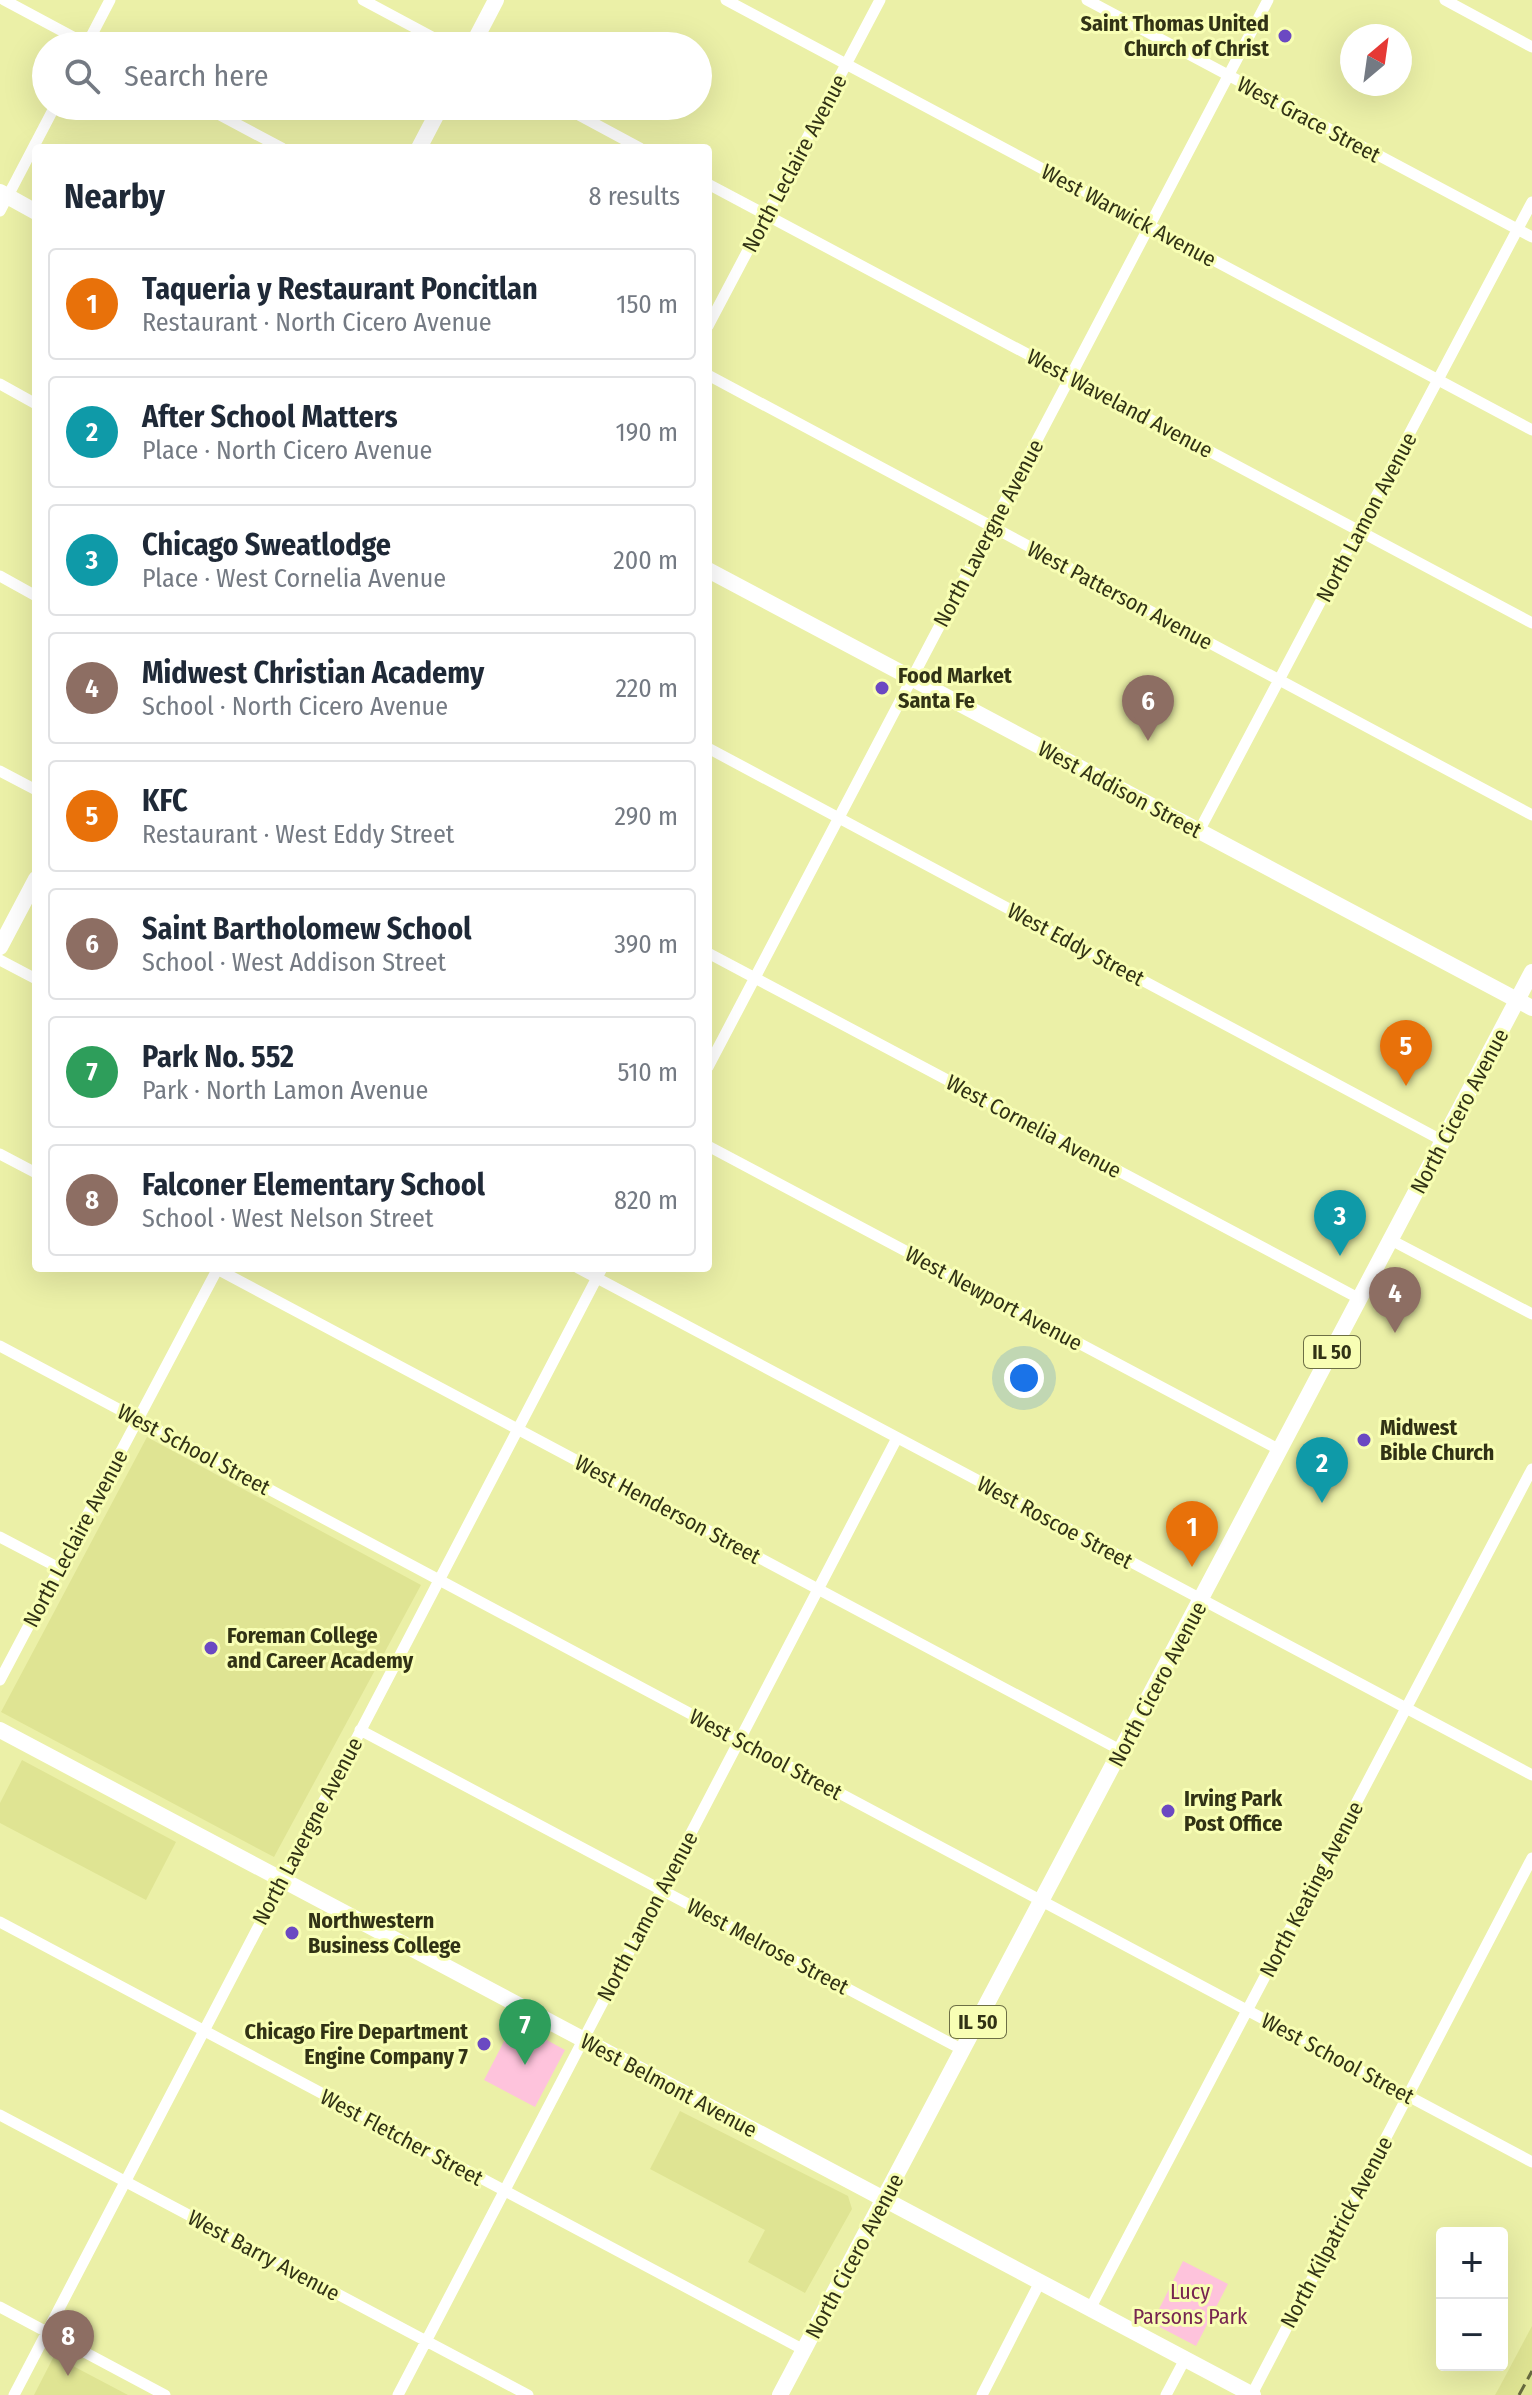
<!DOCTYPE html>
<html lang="en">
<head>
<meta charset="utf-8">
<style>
  :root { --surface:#fff; --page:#f2f2f3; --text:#1f2937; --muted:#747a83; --line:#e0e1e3; --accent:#1a73e8 }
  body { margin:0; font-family:"Fira Sans Condensed",sans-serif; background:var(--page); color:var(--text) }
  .controls { position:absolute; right:24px; bottom:24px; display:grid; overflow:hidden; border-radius:8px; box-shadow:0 8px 32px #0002 }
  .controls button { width:72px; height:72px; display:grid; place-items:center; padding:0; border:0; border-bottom:2px solid var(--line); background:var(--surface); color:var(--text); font:40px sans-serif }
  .compass { position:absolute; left:1340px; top:24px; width:72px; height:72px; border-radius:50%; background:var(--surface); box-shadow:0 8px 32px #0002; rotate:29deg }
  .you { position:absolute; left:1024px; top:1378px; width:28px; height:28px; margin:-20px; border:6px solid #fff; border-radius:50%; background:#1a73e8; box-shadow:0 0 0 12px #1a73e833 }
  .badge { display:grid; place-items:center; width:52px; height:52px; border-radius:50%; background:var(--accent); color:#fff; font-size:26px; font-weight:700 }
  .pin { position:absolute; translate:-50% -66px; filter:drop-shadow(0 2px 4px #0008) }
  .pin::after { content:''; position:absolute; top:42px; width:28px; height:24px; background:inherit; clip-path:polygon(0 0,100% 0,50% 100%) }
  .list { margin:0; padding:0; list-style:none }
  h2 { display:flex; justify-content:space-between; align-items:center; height:104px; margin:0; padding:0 32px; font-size:34px }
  h2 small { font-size:26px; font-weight:400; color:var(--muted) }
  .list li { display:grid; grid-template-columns:52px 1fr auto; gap:24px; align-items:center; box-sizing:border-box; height:112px; margin:0 16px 16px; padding:0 16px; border:2px solid var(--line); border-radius:8px }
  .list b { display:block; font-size:30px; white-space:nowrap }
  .list p { margin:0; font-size:26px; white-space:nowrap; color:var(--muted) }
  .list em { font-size:26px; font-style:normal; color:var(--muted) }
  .icon { flex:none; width:44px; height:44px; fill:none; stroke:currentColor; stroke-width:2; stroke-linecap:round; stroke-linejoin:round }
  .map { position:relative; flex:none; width:1532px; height:2395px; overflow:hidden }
  .search { position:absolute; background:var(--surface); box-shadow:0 8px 32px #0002; left:32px; top:32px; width:680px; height:88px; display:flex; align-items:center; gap:20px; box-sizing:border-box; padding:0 28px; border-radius:44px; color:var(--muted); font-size:30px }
  .panel { position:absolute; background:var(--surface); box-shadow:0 8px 32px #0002; left:32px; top:144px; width:680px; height:1128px; border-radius:8px }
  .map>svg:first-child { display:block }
</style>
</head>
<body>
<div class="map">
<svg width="1532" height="2395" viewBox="0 0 1532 2395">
  <rect width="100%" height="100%" fill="#ebf0a7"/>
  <path fill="#dfe493" d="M147 1437 421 1585 274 1857 1 1712Z
    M22 1760 176 1842 146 1900 0 1823V1803Z
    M680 2111 848 2196 852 2209 805 2293 748 2262 765 2230 650 2169Z
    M1532 2326V2395H1495L1499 2388Z
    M54 2356 128 2395H34Z"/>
  <path fill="#fec3dc" d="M514 2022 565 2050 535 2107 484 2080Z
    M1183 2261 1228 2284 1196 2346 1152 2323Z"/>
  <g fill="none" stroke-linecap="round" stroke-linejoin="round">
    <path stroke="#fff" stroke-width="11" d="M4 0 90 46
      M363 0 449 46
      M726 0 1532 430
      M1087 0 1532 237
      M1445 0 1532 47
      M86 46 110 0
      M203 106 282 148
      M562 106 640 148
      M708 184 1532 623
      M0 211 55 106
      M708 326 880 0
      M708 375 1532 815
      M0 384 36 404
      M0 576 36 596
      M708 748 1443 1141
      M0 771 36 790
      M1199 831 1532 202
      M708 953 1360 1299
      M0 960 36 979
      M708 1067 1268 0
      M708 1146 1280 1450
      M0 1154 36 1173
      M1391 1240 1532 1314
      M215 1268 1122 1751
      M578 1268 1532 1775
      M0 1346 1532 2162
      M0 1537 59 1568
      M0 1680 218 1268
      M360 1730 963 2050
      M0 1922 804 2350
      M0 2115 528 2395
      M0 2307 165 2395
      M1090 2309 1532 1469
      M1252 2394 1532 1858
      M14 2395 602 1268
      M398 2395 897 1438
      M982 2395 1040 2282
      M1166 2395 1185 2359"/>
    <path stroke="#fff" stroke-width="16" d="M472 46 496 0
      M419 148 441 106
      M0 192 36 212
      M708 570 1532 1008
      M0 947 36 879
      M0 1730 1253 2395"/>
    <path stroke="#fff" stroke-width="16" d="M780 2395 1532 972"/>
    <path stroke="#67693f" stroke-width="3" stroke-dasharray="12 6" stroke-linecap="butt" d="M1519 2395 1532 2371"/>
  </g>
  <g fill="#6b49c2" stroke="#f8feb4" stroke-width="3">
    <circle cx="1285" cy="36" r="8"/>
    <circle cx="882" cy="688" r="8"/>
    <circle cx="1364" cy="1440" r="8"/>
    <circle cx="211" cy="1648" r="8"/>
    <circle cx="1168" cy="1811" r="8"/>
    <circle cx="292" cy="1933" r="8"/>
    <circle cx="484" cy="2044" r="8"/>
  </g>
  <g text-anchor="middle" stroke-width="6" stroke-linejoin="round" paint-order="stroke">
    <g fill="#f8feb4" stroke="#6d6f45" stroke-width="2">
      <rect x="1304" y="1336" width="56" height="32" rx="6"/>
      <rect x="950" y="2006" width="56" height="32" rx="6"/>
    </g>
    <g font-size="20" font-weight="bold" fill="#313215">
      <text x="1332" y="1359">IL 50</text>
      <text x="978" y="2029">IL 50</text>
    </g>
    <g font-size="22" font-weight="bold" fill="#313215" stroke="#f8feb4" text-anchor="start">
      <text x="1269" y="31" text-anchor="end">Saint Thomas United<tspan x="1269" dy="25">Church of Christ</tspan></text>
      <text x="898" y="683">Food Market<tspan x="898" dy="25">Santa Fe</tspan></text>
      <text x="1380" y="1435">Midwest<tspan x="1380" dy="25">Bible Church</tspan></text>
      <text x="227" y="1643">Foreman College<tspan x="227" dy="25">and Career Academy</tspan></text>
      <text x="1184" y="1806">Irving Park<tspan x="1184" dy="25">Post Office</tspan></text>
      <text x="308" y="1928">Northwestern<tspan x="308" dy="25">Business College</tspan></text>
      <text x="468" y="2039" text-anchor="end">Chicago Fire Department<tspan x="468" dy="25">Engine Company 7</tspan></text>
    </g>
    <g font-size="22" fill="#313215" stroke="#f8feb4">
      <text transform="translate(1309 119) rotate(28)" y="8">West Grace Street</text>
      <text transform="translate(794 163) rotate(-62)" y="8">North Leclaire Avenue</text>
      <text transform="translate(1129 215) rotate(28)" y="8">West Warwick Avenue</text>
      <text transform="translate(1120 403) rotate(28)" y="8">West Waveland Avenue</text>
      <text transform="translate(1366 517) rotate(-62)" y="8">North Lamon Avenue</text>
      <text transform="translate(988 533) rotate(-62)" y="8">North Lavergne Avenue</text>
      <text transform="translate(1120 595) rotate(28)" y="8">West Patterson Avenue</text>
      <text transform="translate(1120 789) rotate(28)" y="8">West Addison Street</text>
      <text transform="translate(1076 944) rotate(28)" y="8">West Eddy Street</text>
      <text transform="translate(1459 1111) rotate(-62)" y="8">North Cicero Avenue</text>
      <text transform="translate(1034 1126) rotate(28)" y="8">West Cornelia Avenue</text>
      <text transform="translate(994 1298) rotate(28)" y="8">West Newport Avenue</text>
      <text transform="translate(194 1449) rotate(28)" y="8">West School Street</text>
      <text transform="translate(668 1509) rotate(28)" y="8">West Henderson Street</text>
      <text transform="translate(1055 1522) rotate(28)" y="8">West Roscoe Street</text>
      <text transform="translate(75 1538) rotate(-62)" y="8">North Leclaire Avenue</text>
      <text transform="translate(1157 1684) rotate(-62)" y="8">North Cicero Avenue</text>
      <text transform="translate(766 1754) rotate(28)" y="8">West School Street</text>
      <text transform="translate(307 1831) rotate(-62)" y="8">North Lavergne Avenue</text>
      <text transform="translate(1311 1889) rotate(-62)" y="8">North Keating Avenue</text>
      <text transform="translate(647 1916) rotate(-62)" y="8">North Lamon Avenue</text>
      <text transform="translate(768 1946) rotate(28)" y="8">West Melrose Street</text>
      <text transform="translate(1338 2058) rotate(28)" y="8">West School Street</text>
      <text transform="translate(669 2085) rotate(28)" y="8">West Belmont Avenue</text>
      <text transform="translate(402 2137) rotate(28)" y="8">West Fletcher Street</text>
      <text transform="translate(1336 2232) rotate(-62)" y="8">North Kilpatrick Avenue</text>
      <text transform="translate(264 2255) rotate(28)" y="8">West Barry Avenue</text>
      <text transform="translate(854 2256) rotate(-62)" y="8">North Cicero Avenue</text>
    </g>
    <g font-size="22" fill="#772650" stroke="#f8feb4">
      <text x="1190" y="2299">Lucy<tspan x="1190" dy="25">Parsons Park</tspan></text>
    </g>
  </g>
</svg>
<div class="controls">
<button>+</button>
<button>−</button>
</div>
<svg class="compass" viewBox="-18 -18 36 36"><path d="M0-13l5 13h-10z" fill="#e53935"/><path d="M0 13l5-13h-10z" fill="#747a83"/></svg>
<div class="you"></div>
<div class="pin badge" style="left:1192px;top:1567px;background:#e8710a">1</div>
<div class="pin badge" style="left:1322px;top:1503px;background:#0f9aa8">2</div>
<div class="pin badge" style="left:1340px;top:1256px;background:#0f9aa8">3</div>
<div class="pin badge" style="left:1395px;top:1333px;background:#8d6e63">4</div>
<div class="pin badge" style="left:1406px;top:1086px;background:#e8710a">5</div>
<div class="pin badge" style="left:1148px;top:741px;background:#8d6e63">6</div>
<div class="pin badge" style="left:525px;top:2065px;background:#2e9e5b">7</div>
<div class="pin badge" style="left:68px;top:2376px;background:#8d6e63">8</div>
<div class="search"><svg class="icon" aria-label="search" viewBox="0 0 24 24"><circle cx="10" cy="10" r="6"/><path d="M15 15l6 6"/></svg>Search here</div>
<section class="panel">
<h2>Nearby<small>8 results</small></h2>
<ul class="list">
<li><span class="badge" style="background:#e8710a">1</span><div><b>Taqueria y Restaurant Poncitlan</b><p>Restaurant · North Cicero Avenue</p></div><em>150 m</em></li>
<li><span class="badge" style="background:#0f9aa8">2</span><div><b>After School Matters</b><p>Place · North Cicero Avenue</p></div><em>190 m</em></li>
<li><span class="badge" style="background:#0f9aa8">3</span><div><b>Chicago Sweatlodge</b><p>Place · West Cornelia Avenue</p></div><em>200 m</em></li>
<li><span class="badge" style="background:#8d6e63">4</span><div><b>Midwest Christian Academy</b><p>School · North Cicero Avenue</p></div><em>220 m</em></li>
<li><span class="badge" style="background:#e8710a">5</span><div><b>KFC</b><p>Restaurant · West Eddy Street</p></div><em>290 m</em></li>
<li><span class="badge" style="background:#8d6e63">6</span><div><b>Saint Bartholomew School</b><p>School · West Addison Street</p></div><em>390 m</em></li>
<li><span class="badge" style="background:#2e9e5b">7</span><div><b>Park No. 552</b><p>Park · North Lamon Avenue</p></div><em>510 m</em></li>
<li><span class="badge" style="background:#8d6e63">8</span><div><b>Falconer Elementary School</b><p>School · West Nelson Street</p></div><em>820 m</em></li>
</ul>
</section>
</div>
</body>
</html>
